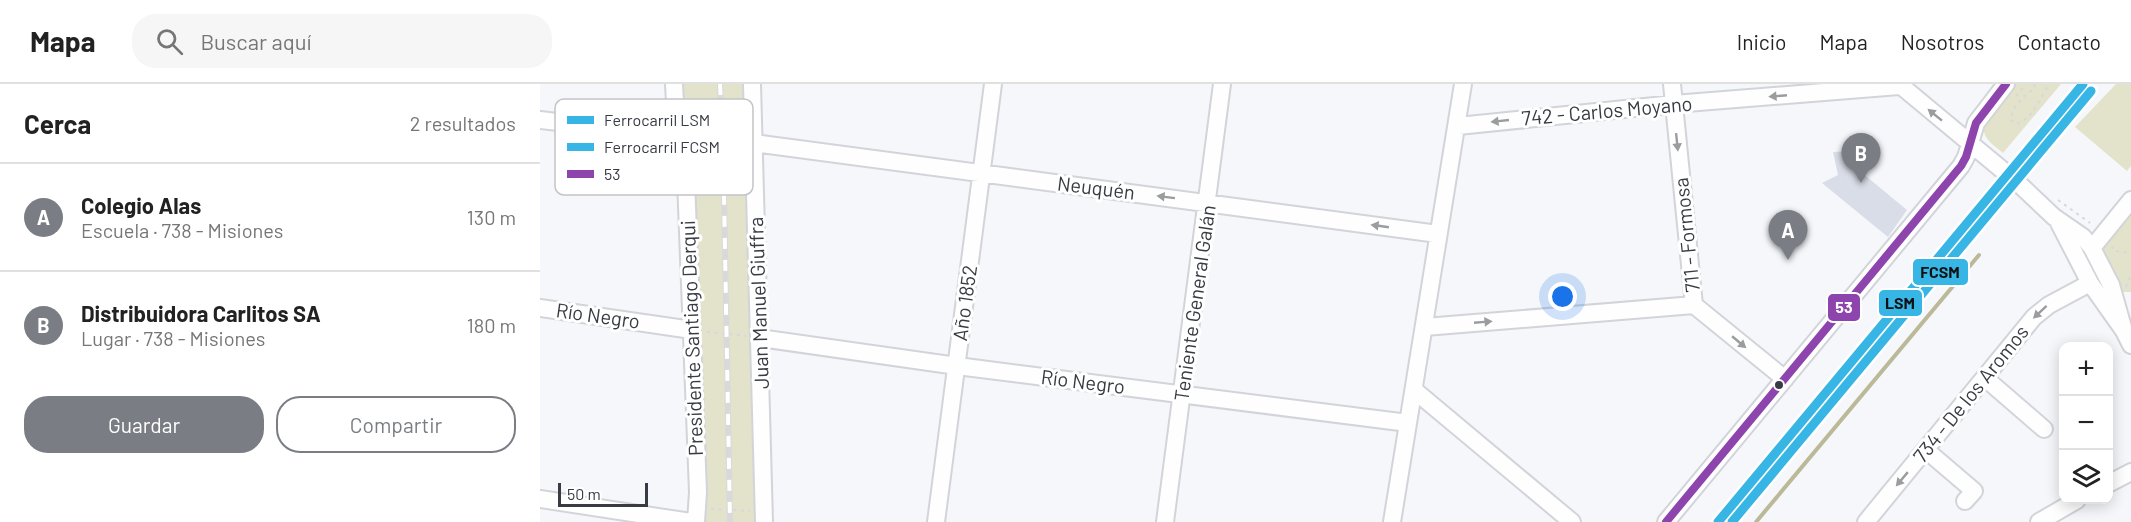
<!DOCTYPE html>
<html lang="es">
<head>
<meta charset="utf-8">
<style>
  :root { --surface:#fff; --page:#f6f6f6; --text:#222; --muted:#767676; --line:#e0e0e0; --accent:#7a7d83 }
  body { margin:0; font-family:Barlow,sans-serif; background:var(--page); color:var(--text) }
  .controls { position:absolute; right:18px; bottom:18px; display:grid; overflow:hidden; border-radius:12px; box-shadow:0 3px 15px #0003 }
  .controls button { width:54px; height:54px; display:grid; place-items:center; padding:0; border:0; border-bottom:2px solid var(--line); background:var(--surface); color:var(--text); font:30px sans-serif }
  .scale { position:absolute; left:18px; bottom:15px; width:90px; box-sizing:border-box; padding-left:6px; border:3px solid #383b43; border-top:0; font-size:16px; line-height:21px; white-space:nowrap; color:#383b43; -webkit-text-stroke:4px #fff; paint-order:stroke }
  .you { position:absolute; left:1023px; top:213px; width:21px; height:21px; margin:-15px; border:4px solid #fff; border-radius:50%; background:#1a73e8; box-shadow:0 0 0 9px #1a73e833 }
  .badge { display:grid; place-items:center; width:39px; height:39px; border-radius:50%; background:var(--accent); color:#fff; font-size:20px; font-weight:700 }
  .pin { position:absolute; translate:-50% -50px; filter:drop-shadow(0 2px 3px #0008) }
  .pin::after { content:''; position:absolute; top:32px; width:21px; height:18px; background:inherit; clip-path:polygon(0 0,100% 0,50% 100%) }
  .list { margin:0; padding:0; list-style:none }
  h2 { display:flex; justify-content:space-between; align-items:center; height:78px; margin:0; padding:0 24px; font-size:26px }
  h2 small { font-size:20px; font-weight:400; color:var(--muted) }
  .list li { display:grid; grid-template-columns:39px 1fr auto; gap:18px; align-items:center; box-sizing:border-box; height:108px; padding:0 24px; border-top:2px solid var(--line) }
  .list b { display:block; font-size:22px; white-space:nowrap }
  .list p { margin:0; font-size:20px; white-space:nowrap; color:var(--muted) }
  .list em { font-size:20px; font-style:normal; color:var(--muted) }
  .actions { display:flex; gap:12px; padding:18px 24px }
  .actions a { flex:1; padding:14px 0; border:2px solid var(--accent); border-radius:24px; text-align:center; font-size:21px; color:var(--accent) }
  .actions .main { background:var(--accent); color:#fff }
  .icon { flex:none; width:33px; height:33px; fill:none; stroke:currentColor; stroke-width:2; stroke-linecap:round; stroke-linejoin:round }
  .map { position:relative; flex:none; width:1591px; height:438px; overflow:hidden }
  header { display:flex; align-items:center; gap:36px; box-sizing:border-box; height:84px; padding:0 30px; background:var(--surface); border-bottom:2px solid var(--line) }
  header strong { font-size:28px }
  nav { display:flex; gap:33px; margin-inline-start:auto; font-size:21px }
  .search { width:420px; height:54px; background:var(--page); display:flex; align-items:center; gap:15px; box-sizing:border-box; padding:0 21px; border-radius:24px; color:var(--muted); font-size:22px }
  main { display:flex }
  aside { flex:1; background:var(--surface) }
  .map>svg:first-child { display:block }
</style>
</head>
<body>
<header>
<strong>Mapa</strong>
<div class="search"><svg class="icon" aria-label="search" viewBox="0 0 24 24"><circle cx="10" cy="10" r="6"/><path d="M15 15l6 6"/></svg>Buscar aquí</div>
<nav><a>Inicio</a><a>Mapa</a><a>Nosotros</a><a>Contacto</a></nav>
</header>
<main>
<aside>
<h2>Cerca<small>2 resultados</small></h2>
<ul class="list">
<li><span class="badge">A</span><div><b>Colegio Alas</b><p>Escuela · 738 - Misiones</p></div><em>130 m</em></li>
<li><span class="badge">B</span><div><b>Distribuidora Carlitos SA</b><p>Lugar · 738 - Misiones</p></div><em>180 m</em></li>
</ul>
<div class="actions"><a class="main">Guardar</a><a>Compartir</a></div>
</aside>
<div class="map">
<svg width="1591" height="438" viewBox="0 0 1591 438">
  <rect width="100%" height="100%" fill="#f6f7fb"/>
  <path fill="#e3e2cb" d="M134 0H212L224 438H156Z
    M1474 0H1521L1463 69C1456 63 1446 57 1444 48 1441 34 1465 10 1474 0Z
    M1576 0H1591V82L1587 87 1535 43Z
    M1591 127V208H1583L1563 167 1565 158Z"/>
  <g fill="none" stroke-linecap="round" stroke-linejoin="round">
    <path stroke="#bbb998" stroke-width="4" d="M1216 438 1439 171"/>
  </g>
  <path fill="#d9dde7" d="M1313 67 1316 84 1367 126 1348 153 1282 99 1298 91 1293 68Z"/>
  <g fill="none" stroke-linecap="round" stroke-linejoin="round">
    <defs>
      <path id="minor" d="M134 0 136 38 145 70 158 408 156 438
        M212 0 224 438
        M1132 0 1154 221 1245 295
        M1359 0 1478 99 1514 133 1543 153 1552 164 1571 201 1584 247
        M0 36 139 52
        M918 42 1134 20 1359 2
        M214 59 898 150
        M1519 139 1550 199 1584 247 1591 261
        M1552 164 1591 116
        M0 224 152 246
        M885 243 1154 221
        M220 254 417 282 868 339
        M1445 294 1504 345
        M874 306 1032 438
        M1386 366 1434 407 1425 417
        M1568 400 1591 388
        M0 415 151 438
        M396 438 453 0
        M625 438 682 0
        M852 438 923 0
        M1126 438 1421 82 1426 73 1436 39 1466 0
        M1326 438 1494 233 1509 221 1550 199
        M1499 438 1537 416"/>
    </defs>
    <use href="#minor" stroke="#d2d4d9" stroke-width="20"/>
    <path stroke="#d7d8da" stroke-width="2" stroke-dasharray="3 4.5" stroke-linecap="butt" d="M1495 0 1493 6C1484 10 1470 26 1471 36L1476 40C1492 36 1501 13 1509 0
      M1476 12 1486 0
      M154 54 199 58
      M1518 116 1550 139
      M1572 162 1574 167 1591 169
      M1586 203 1591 191
      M167 248 206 252
      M171 425 210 427"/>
    <use href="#minor" stroke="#fefefe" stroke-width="16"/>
    <defs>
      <path id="rail" d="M180 0 183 57 190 438"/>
    </defs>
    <use href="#rail" stroke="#d9d9db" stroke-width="6"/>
    <use href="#rail" stroke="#fff" stroke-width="4" stroke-dasharray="11" stroke-linecap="butt"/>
    <defs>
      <path id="bus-1" d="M1126 438 1421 82 1426 73 1436 39 1466 0"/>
    </defs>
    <use href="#bus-1" stroke="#fff" stroke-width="12"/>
    <use href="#bus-1" stroke="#8e44ad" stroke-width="8"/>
    <defs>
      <path id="rail-1" d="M1178 438 1543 0"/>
      <path id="rail-2" d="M1192 438 1551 7"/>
    </defs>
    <use href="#rail-1" stroke="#fff" stroke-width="14"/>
    <use href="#rail-2" stroke="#fff" stroke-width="14"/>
    <use href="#rail-1" stroke="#37b5e4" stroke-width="9"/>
    <use href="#rail-2" stroke="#37b5e4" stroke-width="9"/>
  </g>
  <defs><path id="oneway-solid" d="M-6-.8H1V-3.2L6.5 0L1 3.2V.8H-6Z" transform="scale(1.5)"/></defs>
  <g fill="#9b9ca0">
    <use href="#oneway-solid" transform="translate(1238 12) rotate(175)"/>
    <use href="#oneway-solid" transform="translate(1395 31) rotate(-141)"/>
    <use href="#oneway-solid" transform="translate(960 37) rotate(174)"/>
    <use href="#oneway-solid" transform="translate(1137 58) rotate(84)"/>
    <use href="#oneway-solid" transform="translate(626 113) rotate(-173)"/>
    <use href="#oneway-solid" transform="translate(840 142) rotate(-172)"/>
    <use href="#oneway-solid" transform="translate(1500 228) rotate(137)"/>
    <use href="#oneway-solid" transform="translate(943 238) rotate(-5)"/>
    <use href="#oneway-solid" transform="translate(1199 258) rotate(40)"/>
    <use href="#oneway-solid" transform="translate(1362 395) rotate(130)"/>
  </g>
  <circle fill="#383b43" stroke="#fff" stroke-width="2" cx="1239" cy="301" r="5"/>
  <g text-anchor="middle" stroke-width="6" stroke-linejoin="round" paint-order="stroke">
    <g font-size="20" fill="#383b43" stroke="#fff">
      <text transform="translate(1067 27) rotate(-5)" y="7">742 - Carlos Moyano</text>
      <text transform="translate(556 104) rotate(7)" y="7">Neuquén</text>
      <text transform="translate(1147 151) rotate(-96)" y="7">711 - Formosa</text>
      <text transform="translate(219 219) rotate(-92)" y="7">Juan Manuel Giuffra</text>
      <text transform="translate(425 219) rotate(-82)" y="7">Año 1852</text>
      <text transform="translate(655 219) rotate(-82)" y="7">Teniente General Galán</text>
      <text transform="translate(58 232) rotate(8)" y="7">Río Negro</text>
      <text transform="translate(152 254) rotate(-92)" y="7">Presidente Santiago Derqui</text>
      <text transform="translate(543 298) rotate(7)" y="7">Río Negro</text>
      <text transform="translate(1431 310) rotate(-51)" y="7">734 - De los Aromos</text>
    </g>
  </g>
  <rect x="15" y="15" width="198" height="96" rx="9" fill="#fff" stroke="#c3c4c7" stroke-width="1.5"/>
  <rect x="27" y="32" width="27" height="8" fill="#37b5e4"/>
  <rect x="27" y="59" width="27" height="8" fill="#37b5e4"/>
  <rect x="27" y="86" width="27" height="8" fill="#8e44ad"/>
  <g font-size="16" fill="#383b43">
    <text x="64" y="42">Ferrocarril LSM</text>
    <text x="64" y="69">Ferrocarril FCSM</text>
    <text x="64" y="96">53</text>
  </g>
  <g stroke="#fff" stroke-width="2">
    <rect x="1372" y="174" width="57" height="28" rx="6" fill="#37b5e4"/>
    <rect x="1338" y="205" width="45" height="28" rx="6" fill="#37b5e4"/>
    <rect x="1287" y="209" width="34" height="29" rx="6" fill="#8e44ad"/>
  </g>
  <g font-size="16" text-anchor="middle" font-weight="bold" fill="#fff">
    <text x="1304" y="229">53</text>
  </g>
  <g font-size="16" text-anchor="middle" font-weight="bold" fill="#111">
    <text x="1400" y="194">FCSM</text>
    <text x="1360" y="225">LSM</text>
  </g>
</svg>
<div class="controls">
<button>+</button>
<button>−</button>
<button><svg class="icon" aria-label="layers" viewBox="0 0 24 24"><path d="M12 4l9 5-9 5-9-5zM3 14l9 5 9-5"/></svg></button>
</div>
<div class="scale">50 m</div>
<div class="you"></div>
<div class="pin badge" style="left:1248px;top:176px">A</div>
<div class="pin badge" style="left:1321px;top:99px">B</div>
</div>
</main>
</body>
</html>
